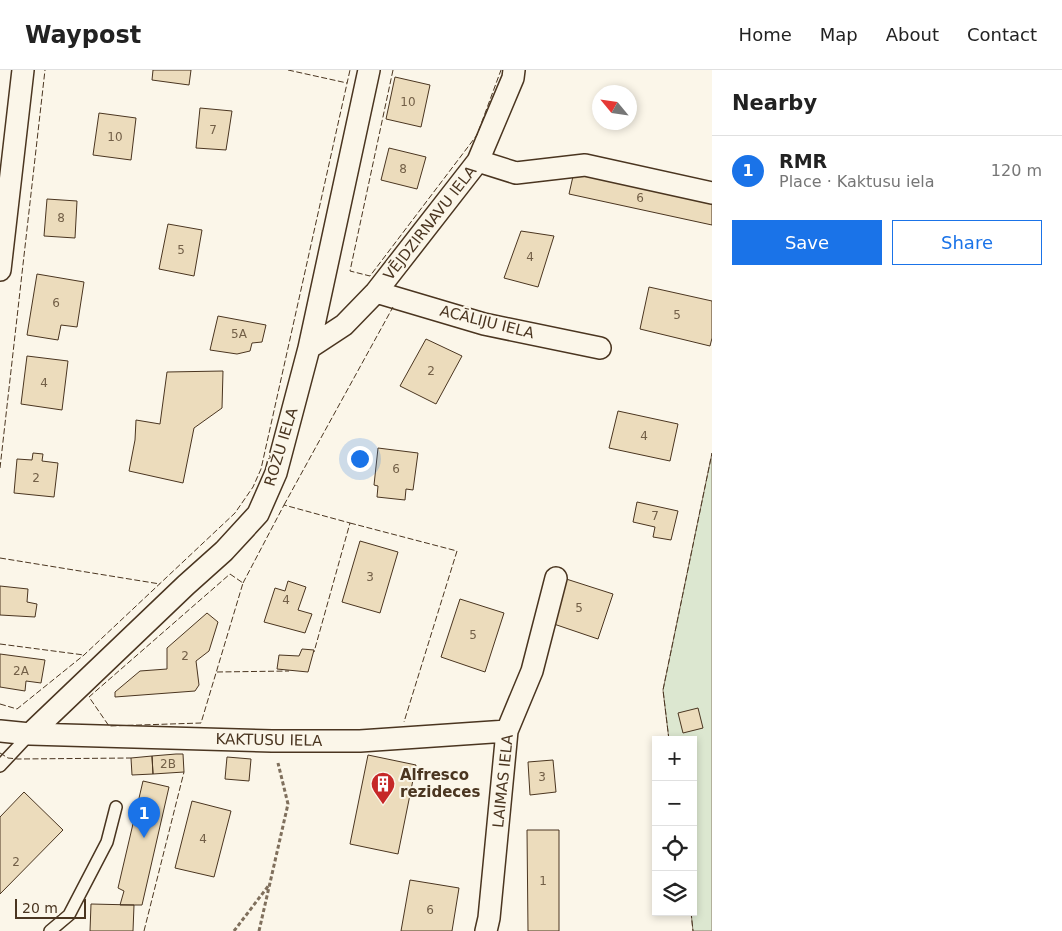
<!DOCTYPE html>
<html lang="en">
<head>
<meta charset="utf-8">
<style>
  :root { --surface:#fff; --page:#f2f2f2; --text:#222; --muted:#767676; --line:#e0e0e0; --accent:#1a73e8 }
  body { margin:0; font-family:"DejaVu Sans",sans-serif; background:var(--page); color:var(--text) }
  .controls { position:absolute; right:15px; bottom:15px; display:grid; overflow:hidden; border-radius:0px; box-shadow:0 2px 8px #0003 }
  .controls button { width:45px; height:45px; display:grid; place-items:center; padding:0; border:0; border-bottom:1px solid var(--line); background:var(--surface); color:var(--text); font:25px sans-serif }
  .compass { position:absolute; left:592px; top:15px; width:45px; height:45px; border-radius:50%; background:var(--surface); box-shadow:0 2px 8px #0003; rotate:299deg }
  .scale { position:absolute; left:15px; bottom:12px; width:71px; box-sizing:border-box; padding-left:5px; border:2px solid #4a3520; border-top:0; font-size:14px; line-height:18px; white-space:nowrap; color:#4a3520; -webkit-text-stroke:4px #fbf6e9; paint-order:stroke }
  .you { position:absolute; left:359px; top:388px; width:18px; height:18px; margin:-12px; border:4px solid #fff; border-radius:50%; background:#1a73e8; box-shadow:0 0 0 8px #1a73e833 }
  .badge { display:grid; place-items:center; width:32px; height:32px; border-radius:50%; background:var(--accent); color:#fff; font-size:16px; font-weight:700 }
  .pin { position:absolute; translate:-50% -41px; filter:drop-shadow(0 1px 2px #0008) }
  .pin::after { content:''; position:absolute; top:26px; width:18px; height:15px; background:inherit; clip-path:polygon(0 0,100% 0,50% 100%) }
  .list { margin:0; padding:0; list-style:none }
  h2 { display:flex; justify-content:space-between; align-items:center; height:65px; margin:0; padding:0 20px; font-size:21px }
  h2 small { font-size:16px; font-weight:400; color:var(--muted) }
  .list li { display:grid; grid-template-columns:32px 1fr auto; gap:15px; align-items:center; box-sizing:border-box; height:70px; padding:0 20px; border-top:1px solid var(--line) }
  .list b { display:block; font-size:19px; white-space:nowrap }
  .list p { margin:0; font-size:16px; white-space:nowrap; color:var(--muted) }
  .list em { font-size:16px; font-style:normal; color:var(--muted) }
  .actions { display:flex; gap:10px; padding:15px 20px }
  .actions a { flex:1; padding:11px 0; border:1px solid var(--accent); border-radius:0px; text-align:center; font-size:18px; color:var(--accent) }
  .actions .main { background:var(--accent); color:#fff }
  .icon { flex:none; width:28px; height:28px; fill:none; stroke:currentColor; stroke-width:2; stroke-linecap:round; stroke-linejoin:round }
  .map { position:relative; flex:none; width:712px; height:861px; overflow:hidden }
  header { display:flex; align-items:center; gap:30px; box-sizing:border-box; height:70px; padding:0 25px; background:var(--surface); border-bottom:1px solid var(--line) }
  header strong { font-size:24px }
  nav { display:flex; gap:28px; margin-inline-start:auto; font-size:18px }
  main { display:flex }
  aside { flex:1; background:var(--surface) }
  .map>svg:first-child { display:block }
</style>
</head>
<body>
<header>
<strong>Waypost</strong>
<nav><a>Home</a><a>Map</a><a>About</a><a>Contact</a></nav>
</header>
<main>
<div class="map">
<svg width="712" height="861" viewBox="0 0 712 861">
  <rect width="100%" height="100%" fill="#fbf6e9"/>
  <path fill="#dce7d0" stroke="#887966" d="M712 383V861H693L691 842H693V670H669L663 620Z"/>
  <path fill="#ecdcbc" stroke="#4a3520" d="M153 0H191L189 15 152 10Z
    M395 7 430 15 421 57 386 49Z
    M200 38 232 41 226 80 196 78Z
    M99 43 136 48 131 90 93 85Z
    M389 78 426 87 417 119 381 110Z
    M574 102 712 132V155L569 124Z
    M47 129 77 131 75 168 44 166Z
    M168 154 202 160 194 206 159 199Z
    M521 161 554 166 538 217 504 208Z
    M37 204 84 212 77 257 61 255 58 270 27 265Z
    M649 217 712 231V268L710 276 640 259Z
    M218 246 266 255 262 272 252 273 250 281 237 284 210 280Z
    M426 269 462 286 436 334 400 316Z
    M27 286 68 291 62 340 21 334Z
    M223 301 222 338 194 358 183 413 129 401 135 370 136 350 160 354 167 302Z
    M618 341 678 354 670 391 609 378Z
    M378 378 418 383 413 420 406 419 405 430 377 427 378 416 374 415Z
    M33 383 43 384 42 391 58 393 54 427 14 423 17 389 32 390Z
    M637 432 678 441 671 470 653 467 655 457 633 452Z
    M360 471 398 482 380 543 342 532Z
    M560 507 613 524 598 569 545 551Z
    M288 511 306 517 298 540 312 544 305 563 264 552 275 518 285 521Z
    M0 516 28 519 27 532 37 534 35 547 0 545Z
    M460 529 504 543 485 602 441 587Z
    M207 543 218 552 209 581 196 591 199 615 195 621 115 627V622L140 601 167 599V578Z
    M302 579 314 580 308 602 277 599 279 585 299 586Z
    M0 584 45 590 41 613 26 611 25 621 0 617Z
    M698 638 703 658 683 663 678 643Z
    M176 684H183L184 702 153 704 152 686Z
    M368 685 416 695 398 784 350 774Z
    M152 686 153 704 132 705 131 688Z
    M227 687 251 689 249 711 225 709Z
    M553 690 556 722 530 725 528 692Z
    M143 711 169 717 142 835H120L124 821 118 818Z
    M24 722 63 760 0 824V747Z
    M192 731 231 741 214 807 175 798Z
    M527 760H559V861H528Z
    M410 810 459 818 452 861H401Z
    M91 834 134 835 133 861H90Z"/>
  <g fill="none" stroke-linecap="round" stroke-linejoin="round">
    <defs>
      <path id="lane" d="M0 696 30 664
        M50 861 69 845 107 772 116 737"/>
      <path id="street" d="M478 91 516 103 585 95 712 123
        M0 200 23 0
        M376 222 484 254 600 278
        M309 278 344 255 376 222 478 91 513 8 514 0
        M0 661 30 664 272 671H360L507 661
        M30 664 186 515 224 481 258 444 276 403 309 278 369 0
        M486 861 489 848 507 661 532 601 556 508"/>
    </defs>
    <use href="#lane" stroke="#4a3520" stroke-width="14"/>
    <use href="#street" stroke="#4a3520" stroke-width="24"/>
    <path stroke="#7f6f5c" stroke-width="3" stroke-dasharray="4 2.5" stroke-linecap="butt" d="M234 861 269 815
      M259 861 288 734 278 693"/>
    <use href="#lane" stroke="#fbf6e9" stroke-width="11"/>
    <use href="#street" stroke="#fbf6e9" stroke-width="21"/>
    <path stroke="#4a3520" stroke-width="1" stroke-dasharray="6 2.5" stroke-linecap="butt" d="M288 0 347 13
      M393 0 350 201 370 206 477 65 501 0
      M0 398 45 0
      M284 435 393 237
      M350 453 457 481 404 652
      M0 488 160 514
      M230 504 243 513 201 653 109 656 89 627Z
      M243 513 284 435 350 453 314 582
      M0 574 84 585
      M217 602 289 601
      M0 634 17 639 84 585 235 443 253 417 261 399 350 0
      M669 670 663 620 712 383
      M0 683 8 688 18 689 131 688
      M691 842 693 861
      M144 861 184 702"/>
  </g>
  <defs>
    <symbol id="building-pin" viewBox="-11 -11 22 30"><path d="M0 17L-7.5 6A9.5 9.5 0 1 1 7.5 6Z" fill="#c62828" stroke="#fbf6e9"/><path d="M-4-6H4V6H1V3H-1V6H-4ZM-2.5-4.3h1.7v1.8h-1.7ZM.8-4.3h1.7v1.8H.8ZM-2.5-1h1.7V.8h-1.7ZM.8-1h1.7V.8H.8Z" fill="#fff"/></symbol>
  </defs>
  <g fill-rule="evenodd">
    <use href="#building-pin" x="369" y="700" width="28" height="38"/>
  </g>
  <g text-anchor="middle" stroke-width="4" stroke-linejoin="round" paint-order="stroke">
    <g font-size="12" fill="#725f47">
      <text x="408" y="36">10</text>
      <text x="213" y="64">7</text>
      <text x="115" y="71">10</text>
      <text x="403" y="103">8</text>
      <text x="640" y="132">6</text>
      <text x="61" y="152">8</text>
      <text x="181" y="184">5</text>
      <text x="530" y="191">4</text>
      <text x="56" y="237">6</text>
      <text x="677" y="249">5</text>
      <text x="239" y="268">5A</text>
      <text x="431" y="305">2</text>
      <text x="44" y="317">4</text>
      <text x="644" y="370">4</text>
      <text x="396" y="403">6</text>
      <text x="36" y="412">2</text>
      <text x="655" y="450">7</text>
      <text x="370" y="511">3</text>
      <text x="286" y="534">4</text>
      <text x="579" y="542">5</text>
      <text x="473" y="569">5</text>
      <text x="185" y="590">2</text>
      <text x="21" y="605">2A</text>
      <text x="168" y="698">2B</text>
      <text x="542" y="711">3</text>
      <text x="203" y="773">4</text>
      <text x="16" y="796">2</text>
      <text x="543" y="815">1</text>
      <text x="430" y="844">6</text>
    </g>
    <g font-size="15" fill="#4a3520" stroke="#fbf6e9">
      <text transform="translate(430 153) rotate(-52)" y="5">VĒJDZIRNAVU IELA</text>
      <text transform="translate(487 252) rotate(14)" y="5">ACĀLIJU IELA</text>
      <text transform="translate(281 377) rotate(-73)" y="5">ROŽU IELA</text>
      <text transform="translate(269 670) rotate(1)" y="5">KAKTUSU IELA</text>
      <text transform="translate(503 711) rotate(-84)" y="5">LAIMAS IELA</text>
    </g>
    <g font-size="15" font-weight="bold" fill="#4a3520" stroke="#fbf6e9" text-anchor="start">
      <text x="400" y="710">Alfresco<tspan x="400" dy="17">rezideces</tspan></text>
    </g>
  </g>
</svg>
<div class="controls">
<button>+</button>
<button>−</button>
<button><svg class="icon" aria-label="locate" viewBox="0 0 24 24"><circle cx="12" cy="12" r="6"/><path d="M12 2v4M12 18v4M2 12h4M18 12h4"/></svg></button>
<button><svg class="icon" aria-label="layers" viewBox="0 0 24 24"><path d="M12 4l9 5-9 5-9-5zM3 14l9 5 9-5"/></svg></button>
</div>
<svg class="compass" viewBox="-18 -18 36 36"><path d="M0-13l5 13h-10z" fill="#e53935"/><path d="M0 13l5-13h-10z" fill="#767676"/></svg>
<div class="scale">20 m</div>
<div class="you"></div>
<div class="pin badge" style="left:144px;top:768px">1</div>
</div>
<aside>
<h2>Nearby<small></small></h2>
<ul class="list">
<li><span class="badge">1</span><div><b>RMR</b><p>Place · Kaktusu iela</p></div><em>120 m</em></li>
</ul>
<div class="actions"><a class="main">Save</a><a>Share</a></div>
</aside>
</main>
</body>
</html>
